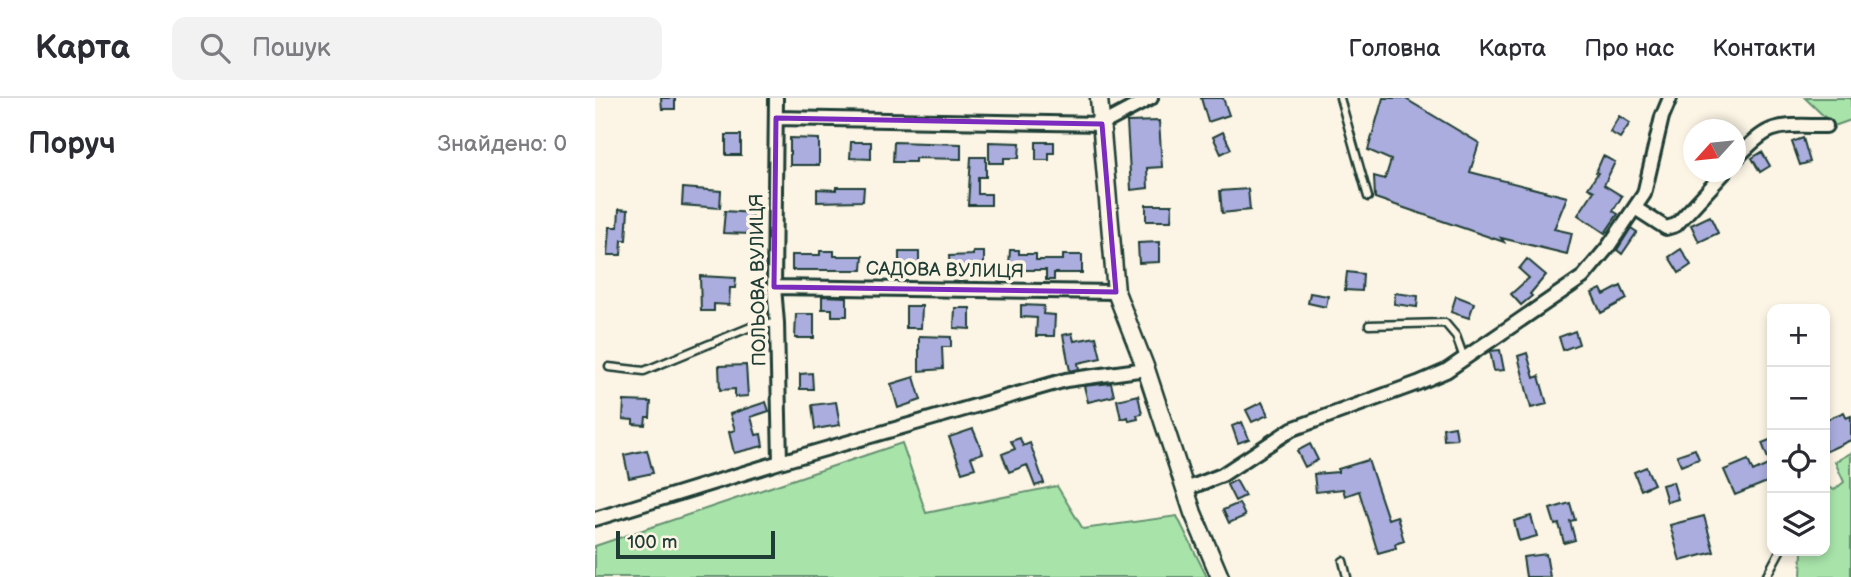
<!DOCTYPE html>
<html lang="uk">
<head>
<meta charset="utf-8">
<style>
  :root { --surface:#fff; --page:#f2f2f3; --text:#2b2b33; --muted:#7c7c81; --line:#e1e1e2 }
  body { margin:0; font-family:"Balsamiq Sans",sans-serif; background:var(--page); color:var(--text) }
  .controls { position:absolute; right:21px; bottom:21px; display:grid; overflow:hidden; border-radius:14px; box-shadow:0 4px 10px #0003 }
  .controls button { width:63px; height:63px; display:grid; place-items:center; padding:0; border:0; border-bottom:2px solid var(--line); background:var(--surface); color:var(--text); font:35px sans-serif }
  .compass { position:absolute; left:1088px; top:21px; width:63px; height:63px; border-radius:50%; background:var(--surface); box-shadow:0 4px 10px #0003; rotate:243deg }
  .scale { position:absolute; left:21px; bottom:18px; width:159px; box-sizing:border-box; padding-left:7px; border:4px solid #1f3d34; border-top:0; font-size:19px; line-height:24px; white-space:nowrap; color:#1f3d34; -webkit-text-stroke:5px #fcf5e5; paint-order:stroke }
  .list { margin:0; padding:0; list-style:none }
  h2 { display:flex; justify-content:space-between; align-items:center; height:91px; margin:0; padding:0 28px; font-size:30px }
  h2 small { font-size:23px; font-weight:400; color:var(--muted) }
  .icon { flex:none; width:38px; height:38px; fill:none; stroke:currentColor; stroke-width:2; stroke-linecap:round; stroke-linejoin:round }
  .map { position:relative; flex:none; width:1256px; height:479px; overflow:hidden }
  header { display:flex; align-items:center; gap:42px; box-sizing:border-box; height:98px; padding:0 35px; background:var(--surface); border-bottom:2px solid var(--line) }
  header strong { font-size:33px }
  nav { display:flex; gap:38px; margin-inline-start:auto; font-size:24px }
  .search { width:490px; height:63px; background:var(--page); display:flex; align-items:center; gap:18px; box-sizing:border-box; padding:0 24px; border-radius:14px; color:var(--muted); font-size:26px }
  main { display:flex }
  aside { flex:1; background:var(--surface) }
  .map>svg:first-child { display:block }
</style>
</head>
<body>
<header>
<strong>Карта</strong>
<div class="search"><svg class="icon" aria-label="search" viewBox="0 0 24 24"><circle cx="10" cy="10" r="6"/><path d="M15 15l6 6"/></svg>Пошук</div>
<nav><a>Головна</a><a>Карта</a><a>Про нас</a><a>Контакти</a></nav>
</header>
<main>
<aside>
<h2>Поруч<small>Знайдено: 0</small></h2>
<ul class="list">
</ul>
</aside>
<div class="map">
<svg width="1256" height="479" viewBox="0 0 1256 479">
  <rect width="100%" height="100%" fill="#fcf5e5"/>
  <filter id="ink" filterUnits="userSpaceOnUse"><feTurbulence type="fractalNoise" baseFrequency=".0143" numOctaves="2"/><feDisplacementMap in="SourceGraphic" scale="14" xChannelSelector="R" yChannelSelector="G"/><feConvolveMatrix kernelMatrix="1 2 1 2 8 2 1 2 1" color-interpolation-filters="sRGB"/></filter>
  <g filter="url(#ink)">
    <path fill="#a8e4aa" stroke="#64906f" stroke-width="2" d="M1210 0H1256V22L1239 28Z
      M307 345 331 415 462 388 488 431 582 418 612 479H0V448Z
      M1256 355V479H1206L1207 453H1230V386L1239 392 1249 384 1240 364Z"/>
    <path fill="#aaaddd" stroke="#1f3d34" stroke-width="2" d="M66 0H80V11H67Z
      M606 0H628L634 17 613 24Z
      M788 0H809L884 45 875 74 972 99 959 131 977 135 972 156 906 140 909 144 780 100 779 78 790 81 796 62 773 52Z
      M1024 18 1035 25 1025 40 1015 34Z
      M564 23 567 69 552 70 553 90 536 92 532 24Z
      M628 34 636 51 626 56 618 39Z
      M131 37H146V57H131Z
      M195 40 224 41V67H195Z
      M1208 40 1215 64 1205 67 1197 44Z
      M256 44H276V61L255 60Z
      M299 44 366 46V61L320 60V64H298Z
      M394 44 425 45 424 60H409V65H394Z
      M441 44H459V55H454V62H441Z
      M1167 54 1175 68 1165 74 1157 60Z
      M1008 58 1020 64 1009 87 1027 98 1018 113 1023 116 1010 135 983 117 999 93 993 90 1003 75 1001 74Z
      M376 59H391V79H383V96H396V107H373Z
      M241 89H269L268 103 222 104V91L241 92Z
      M88 90 126 93 125 110 87 107Z
      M653 91 655 112 627 115 625 93Z
      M551 107H577L576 123H551Z
      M24 111 33 112 31 142H27L26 157H13L15 129H23Z
      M130 113 157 115 156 136 128 135Z
      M1115 118 1123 135 1104 144 1096 127Z
      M1036 130 1042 134 1027 156 1022 152Z
      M564 144V164L544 165 543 145Z
      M1086 151 1096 167 1084 175 1074 159Z
      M415 152H424V156H441V162H468V157H487V175H459V182H451V172H421V167H414Z
      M225 153H239V158H268L267 172H197V157H225Z
      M304 154H324V170H304Z
      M378 154H389V174H355L354 158 378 157Z
      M932 161 951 177 935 196 937 198 926 207 916 196 934 180 924 171Z
      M156 163 171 164 170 174 155 173Z
      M752 174 768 176 767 193 750 192Z
      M105 178 141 180 140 190H135L134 207 119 206V213H106Z
      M1026 188 1032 201 1006 215 997 195 1006 191 1009 197Z
      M715 195 733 198 731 209 713 205Z
      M800 195 823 198 822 209 799 206Z
      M227 198 252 199V218H237V211H227Z
      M861 198 879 205 874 220 856 214Z
      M426 207 449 208 448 216 460 217 459 238H441L442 220 426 219Z
      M311 208H327L326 230H311Z
      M360 210H375V231L359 230Z
      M201 216H219V240H200Z
      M980 233 984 246 968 252 964 239Z
      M477 235 479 243 501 239 506 260 483 265 484 271 475 273 468 237Z
      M324 238 356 239V249H347L348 271 324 273Z
      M905 252 909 272 899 273 895 253Z
      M932 255 939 280 944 278 952 306 936 310 923 258Z
      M151 267 153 298 140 299V291L125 292 124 268Z
      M217 275 218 291H205V276Z
      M319 279 326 302 303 310 296 286Z
      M516 285 519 298 493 304 489 288Z
      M543 297 547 316 542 317 543 321 534 323 533 319 526 321 522 302Z
      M29 303 56 304 55 319H51L50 327 38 326V322L28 321Z
      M171 304 174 313 156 319 161 337 166 336 168 348 139 355 134 334 140 332 135 316Z
      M241 304 245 327 220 331 217 307Z
      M667 304 673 317 657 324 651 312Z
      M1249 314 1251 320 1256 318V342L1230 354V322Z
      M647 324 654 341 643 345 637 328Z
      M860 328 862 341 849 342 848 330Z
      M378 331 388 355 376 359 380 370 367 374 354 339Z
      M425 340 428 348 435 345 449 385 440 388 432 367 414 374 407 356 420 351 416 343Z
      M1177 341V382L1140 397 1129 372 1153 362 1158 374 1175 366 1167 345Z
      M715 346 723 362 710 369 702 353Z
      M1100 351 1104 361 1086 368 1082 357Z
      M52 352 58 375 34 380 29 357Z
      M773 362 793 421 802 418 809 443 800 446 801 450 783 455 764 393 750 398 748 391 721 394 719 376 743 374V371Z
      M1051 369 1059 386 1046 392 1039 374Z
      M641 382 650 398 640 403 632 387Z
      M1078 384 1083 401 1072 404 1067 387Z
      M644 405 650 418 634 425 628 412Z
      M975 405 980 422 975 423 980 442 969 445 964 426 960 427 955 411Z
      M936 418 942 438 924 443 919 423Z
      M1109 418 1119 454 1085 463 1075 427Z
      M951 456 955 479H931L928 459Z"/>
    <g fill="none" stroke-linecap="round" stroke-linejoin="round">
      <defs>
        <path id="lane" d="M745 0 773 99
          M774 227 850 225 861 238 869 260
          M14 269 49 273 158 228 182 225
          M748 463 752 479
          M1171 479 1185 453"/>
        <path id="street" d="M181 0 179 189 182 225 185 364
          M181 20 507 26 556 0
          M1140 62C1176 23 1181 28 1231 28
          M1040 110 1071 130 1081 127 1130 74
          M179 189 521 194
          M591 391 627 377 697 331 823 285 851 273 988 179 1013 149 1049 96 1067 19 1075 0
          M0 421 185 364 471 282 551 271"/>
        <path id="secondary" d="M504 0 521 194 551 271 598 415 625 479"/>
      </defs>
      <use href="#lane" stroke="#1f3d34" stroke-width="11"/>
      <use href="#street" stroke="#1f3d34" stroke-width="18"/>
      <use href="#secondary" stroke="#1f3d34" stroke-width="21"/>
      <use href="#lane" stroke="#fcf5e5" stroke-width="6"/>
      <use href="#street" stroke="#fcf5e5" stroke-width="12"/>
      <use href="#secondary" stroke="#fcf5e5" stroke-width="16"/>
    </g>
  </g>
  <path fill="none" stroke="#7b2cbf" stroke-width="5" stroke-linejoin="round" d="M181 20 507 26 521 194 179 189Z"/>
  <g text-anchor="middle" stroke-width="7" stroke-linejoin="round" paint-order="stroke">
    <g font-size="19" fill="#1f3d34" stroke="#fcf5e5">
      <text transform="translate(350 171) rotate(1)" y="7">САДОВА ВУЛИЦЯ</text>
      <text transform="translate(162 182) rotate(-91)" y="7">ПОЛЬОВА ВУЛИЦЯ</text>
    </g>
  </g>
</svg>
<div class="controls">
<button>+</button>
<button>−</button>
<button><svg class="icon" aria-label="locate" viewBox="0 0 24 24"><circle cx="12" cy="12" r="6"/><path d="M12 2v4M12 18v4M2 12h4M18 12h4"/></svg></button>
<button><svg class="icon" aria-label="layers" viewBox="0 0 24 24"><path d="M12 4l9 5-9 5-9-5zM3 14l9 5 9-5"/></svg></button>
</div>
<svg class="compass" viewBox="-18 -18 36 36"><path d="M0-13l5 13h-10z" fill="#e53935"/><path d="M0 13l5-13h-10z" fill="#7c7c81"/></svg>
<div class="scale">100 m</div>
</div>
</main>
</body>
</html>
